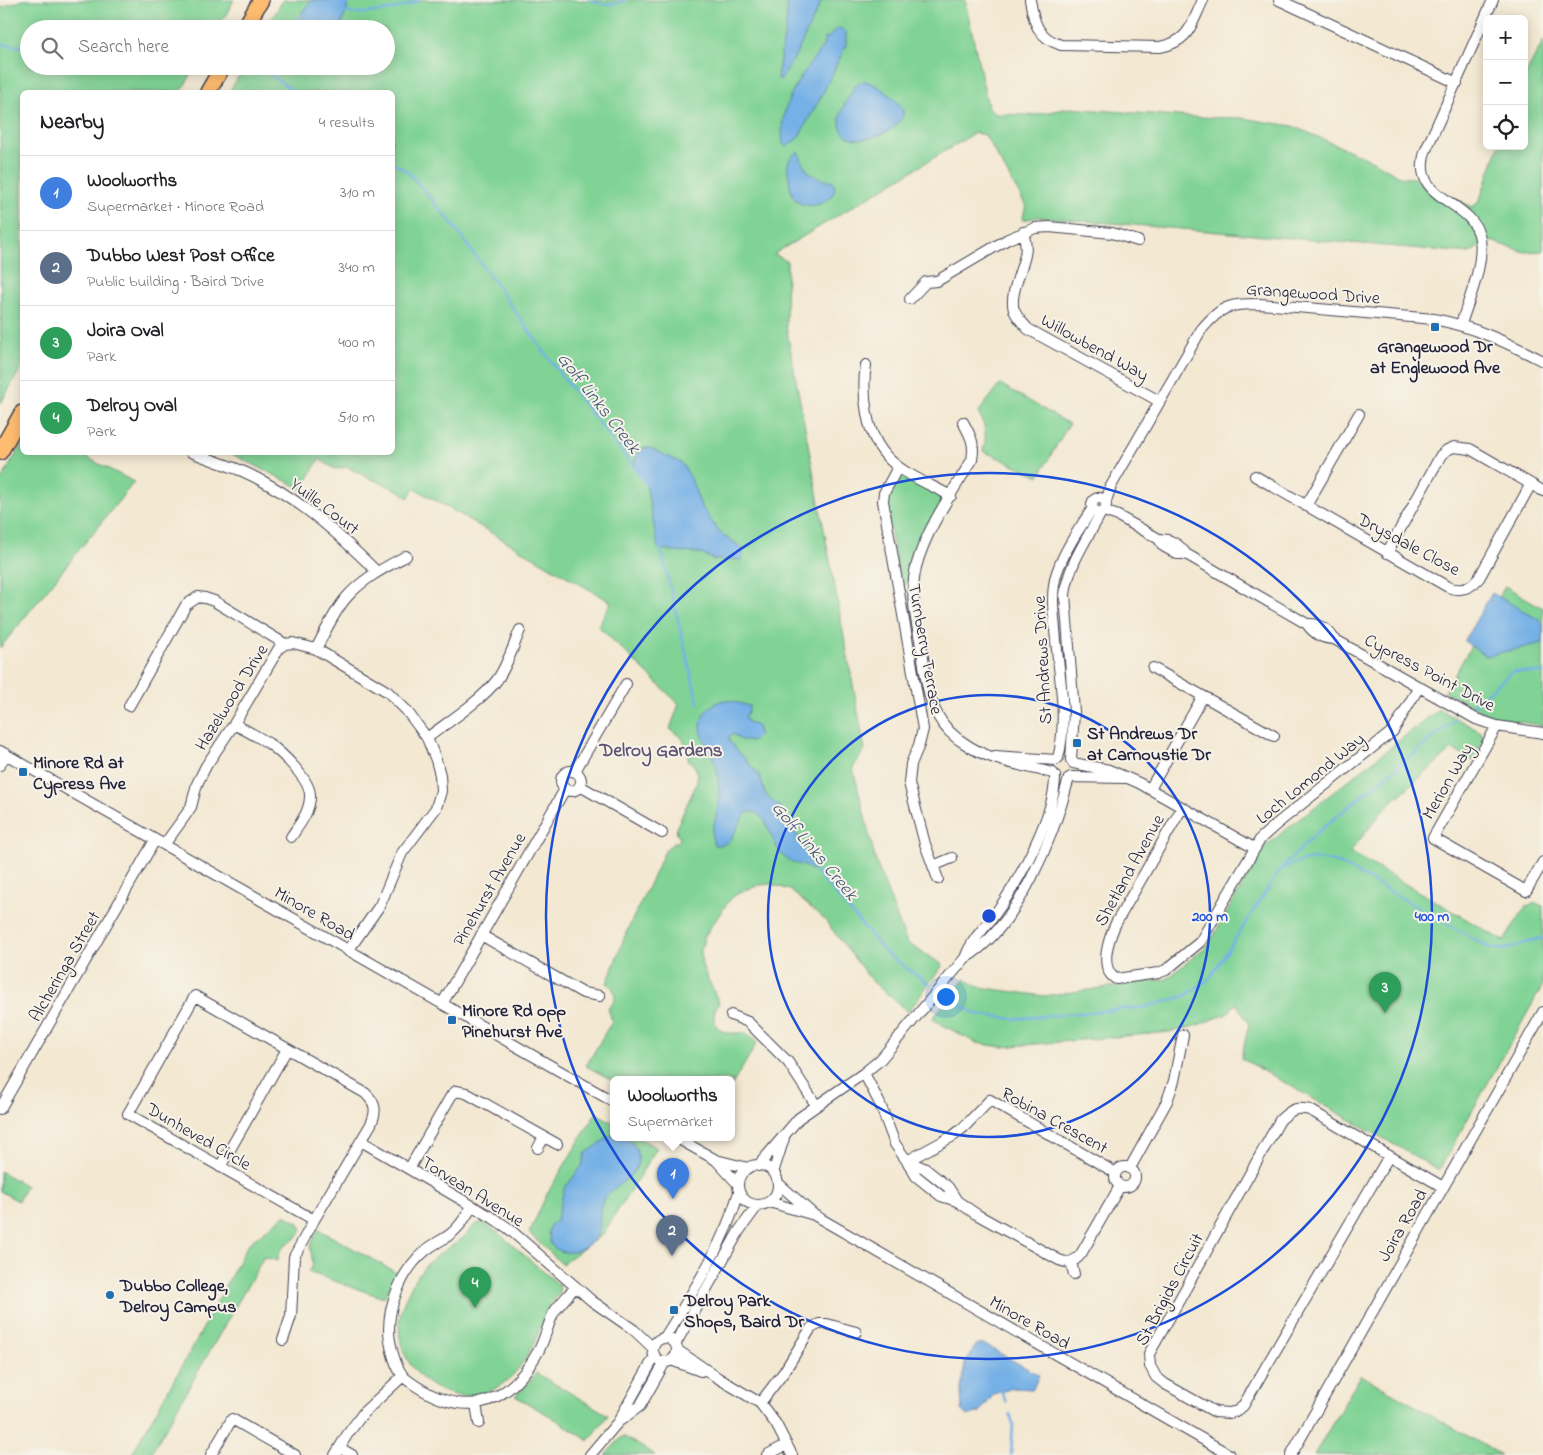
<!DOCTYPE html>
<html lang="en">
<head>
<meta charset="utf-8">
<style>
  :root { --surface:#fff; --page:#f6f6f6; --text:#202124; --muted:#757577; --line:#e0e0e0; --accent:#0b8043 }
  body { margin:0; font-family:"Indie Flower",sans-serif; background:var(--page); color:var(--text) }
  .controls { position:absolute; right:15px; top:15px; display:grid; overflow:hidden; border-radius:8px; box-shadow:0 2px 12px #0003 }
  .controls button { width:45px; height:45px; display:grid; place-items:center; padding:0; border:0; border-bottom:1px solid var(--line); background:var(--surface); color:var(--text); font:25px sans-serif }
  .you { position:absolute; left:945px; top:996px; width:18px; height:18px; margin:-12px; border:4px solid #fff; border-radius:50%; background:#1a73e8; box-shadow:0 0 0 8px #1a73e833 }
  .badge { display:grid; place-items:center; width:32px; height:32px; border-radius:50%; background:var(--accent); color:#fff; font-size:16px; font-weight:700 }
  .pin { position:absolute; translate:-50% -41px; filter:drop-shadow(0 1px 2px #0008) }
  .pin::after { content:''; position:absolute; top:26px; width:18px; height:15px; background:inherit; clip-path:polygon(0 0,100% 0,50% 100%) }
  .popup { position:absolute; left:610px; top:1076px; width:125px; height:65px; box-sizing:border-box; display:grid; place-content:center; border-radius:8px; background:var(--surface); filter:drop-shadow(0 1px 4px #0005); font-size:16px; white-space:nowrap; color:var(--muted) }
  .popup b { font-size:19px; color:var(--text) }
  .popup::after { content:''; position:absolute; left:50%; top:100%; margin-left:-10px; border:10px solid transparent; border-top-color:var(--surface) }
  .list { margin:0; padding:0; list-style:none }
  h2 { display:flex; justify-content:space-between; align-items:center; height:65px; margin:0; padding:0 20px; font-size:21px }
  h2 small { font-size:16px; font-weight:400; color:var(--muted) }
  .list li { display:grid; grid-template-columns:32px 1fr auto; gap:15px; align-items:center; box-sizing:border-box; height:75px; padding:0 20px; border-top:1px solid var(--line) }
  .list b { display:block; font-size:19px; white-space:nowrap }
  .list p { margin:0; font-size:16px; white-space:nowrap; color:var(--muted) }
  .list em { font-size:16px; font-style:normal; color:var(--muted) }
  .icon { flex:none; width:28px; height:28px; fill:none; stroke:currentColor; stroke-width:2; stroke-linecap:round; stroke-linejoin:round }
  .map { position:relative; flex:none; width:1543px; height:1455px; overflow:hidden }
  .search { position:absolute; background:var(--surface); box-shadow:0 2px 12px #0003; left:20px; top:20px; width:375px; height:55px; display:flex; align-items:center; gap:12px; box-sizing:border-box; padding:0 18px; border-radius:28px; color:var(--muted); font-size:19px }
  .panel { position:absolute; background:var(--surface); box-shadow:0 2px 12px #0003; left:20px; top:90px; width:375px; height:365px; border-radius:8px }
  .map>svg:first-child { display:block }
</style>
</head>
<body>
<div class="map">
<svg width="1543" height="1455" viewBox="0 0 1543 1455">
  <rect width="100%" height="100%" fill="#f7f3e8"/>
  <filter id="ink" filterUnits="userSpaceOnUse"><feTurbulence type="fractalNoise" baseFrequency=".02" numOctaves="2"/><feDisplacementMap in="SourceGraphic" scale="10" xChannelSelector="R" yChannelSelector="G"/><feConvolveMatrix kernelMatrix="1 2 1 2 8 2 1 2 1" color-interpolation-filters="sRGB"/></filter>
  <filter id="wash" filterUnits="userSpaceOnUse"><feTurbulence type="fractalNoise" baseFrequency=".0096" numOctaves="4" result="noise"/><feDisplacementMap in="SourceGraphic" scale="20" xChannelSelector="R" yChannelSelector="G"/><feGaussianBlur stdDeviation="1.12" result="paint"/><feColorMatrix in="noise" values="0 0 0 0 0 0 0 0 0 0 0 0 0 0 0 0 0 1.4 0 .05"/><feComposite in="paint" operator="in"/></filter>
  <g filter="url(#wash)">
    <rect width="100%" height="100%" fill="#f3e8d2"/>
    <path fill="#80d395" stroke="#517a68" d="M22 0H234L224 18 206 29H29V66H196L181 92H22V366L1 403 0 8Z
      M283 0H965L988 107 996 114 1035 115 1069 108 1192 117 1241 118 1293 126 1373 161 1401 177 1414 178 1472 207 1479 202 1499 146H1524V78L1543 41V251L1525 252 1488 240 1470 253 1038 217 1022 220 1026 206 985 135 975 133 774 254 787 261 786 326 865 749 853 768 876 862 907 943 943 965 908 1012 871 980 824 919 790 890 771 884 760 885 745 890 734 896 728 902 704 937 701 950 702 966 719 1003C710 1013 713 1031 729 1033 734 1034 740 1032 745 1033 750 1035 754 1039 757 1043L732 1085V1080L614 1081 586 1066 612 1021 608 1008C618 1001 617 990 607 983L626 933 666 849 675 842 678 843 680 837 677 835 676 828 696 785 698 774 694 765 689 761 683 739 670 729 679 704 598 626 611 602 414 488 408 498 400 491 369 478 347 467 335 469 319 459 302 489 230 453 392 452V92H229L245 66H386V29H266Z
      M1000 384 1069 424 1039 476 983 451C987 437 986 426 978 413Z
      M22 444V452L78 453 134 482 0 648V482Z
      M897 473H902L939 495 942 499 910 584H900L885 501Z
      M1505 586 1543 608V726L1490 716 1445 692Z
      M1439 709 1481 732 1484 738 1473 761 1452 749 1386 807 1350 852 1504 941 1526 906 1536 903 1543 906V985L1439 1170 1241 1058 1249 1024 1236 1003 1227 1014 1195 1026 1170 1032 1002 1047 976 1043 932 1019 965 979 978 987 1044 996 1167 979 1209 944 1264 847Z
      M596 1113 614 1123V1138H639L657 1148 603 1234 562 1264 529 1233 547 1194Z
      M0 1171 26 1186 18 1201 0 1191Z
      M285 1215 299 1223 302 1230C295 1244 277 1244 278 1261L264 1257 150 1455H131L194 1345 248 1244Z
      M483 1223 496 1231 559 1285 560 1293C546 1307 545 1318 537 1336 530 1353 519 1371 505 1382 452 1423 382 1366 403 1305 409 1287 420 1269 434 1258 451 1244 461 1244 475 1224Z
      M318 1229 397 1273 384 1298 308 1272 313 1264 310 1247Z
      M536 1373 608 1415 589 1441 552 1417 515 1396 527 1385Z
      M1361 1375 1501 1455H1314Z
      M623 1436 655 1455H605Z"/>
    <path fill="#75b0e6" stroke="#4c6990" d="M312 0H348L349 3 340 29H321L303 18 302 12Z
      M787 0H822L797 53 781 80 777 78 787 19Z
      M840 28 846 32V45L820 99 798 138 786 147 783 144C778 103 800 78 823 46L825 38H828L836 29Z
      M864 81C875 83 883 90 891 96 895 100 901 105 903 111 907 132 838 157 840 120 840 107 851 97 855 85Z
      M798 152C801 156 801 159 803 163 809 177 821 179 833 182 842 200 808 213 796 200 790 194 789 179 788 171 787 162 790 156 798 152Z
      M643 448H650L681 463 690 476 701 506 719 532 744 549 741 561 734 559 715 560 699 553 674 552 658 548 646 484 634 467 636 455Z
      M1492 593 1543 622V643L1486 656 1464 641Z
      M724 700 731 701 749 706V710L745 717 749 723 757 726 759 735 752 742 741 740 733 734 729 736V741L759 775 761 779 765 794 782 809 783 818 801 840 808 859 816 873C808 866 799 865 790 861 777 855 771 833 765 821 744 795 739 831 729 841 725 845 719 845 714 845 709 829 715 826 717 812 719 799 719 782 717 770 714 752 697 738 702 719 704 709 715 703 724 700Z
      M613 1134H614V1138C624 1138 632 1138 636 1149 647 1175 614 1183 603 1200 598 1209 601 1221 599 1231 595 1243 578 1254 565 1252 560 1252 555 1248 551 1245L548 1232 550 1226 557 1219 564 1189 582 1166 585 1154Z
      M983 1344 1039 1375 1033 1389 1013 1388 994 1394 980 1412 967 1416 962 1411 961 1389 965 1364 976 1345Z"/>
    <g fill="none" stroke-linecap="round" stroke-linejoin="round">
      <path stroke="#75b0e6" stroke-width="2.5" d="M591 0C600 5 616 6 625 0
        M343 12C363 16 401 10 419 0
        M282 29 304 14
        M0 44 22 47 29 45
        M65 66H71
        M255 66 262 69 295 92
        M392 162 408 172 451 222 563 378 634 467 646 485
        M660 546 698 703
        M1472 706 1513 671 1543 673
        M1282 869C1306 858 1315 856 1341 864L1488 947C1510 955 1522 941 1543 938
        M815 871 887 954 929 984
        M946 997 976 1014 1014 1019 1145 1007 1185 996 1209 979 1280 870 1314 835 1456 719
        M1000 1390 1006 1402
        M1010 1414 1013 1424 1011 1455"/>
    </g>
  </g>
  <g filter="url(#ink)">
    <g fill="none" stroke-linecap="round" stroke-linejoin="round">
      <defs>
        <path id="minor" d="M1030 0C1034 23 1037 37 1061 45L1160 47C1190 41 1191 25 1203 0
          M1279 0 1457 83
          M1023 232C1025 240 1027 247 1025 255 1022 270 1009 295 1014 310 1017 318 1023 323 1028 329L1159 401
          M910 299 926 282 937 281 1008 239 1035 228 1049 227 1112 233 1138 241
          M1461 324C1469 299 1484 265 1480 239 1473 198 1410 202 1425 152L1493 0
          M866 365C863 383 864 397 867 414 876 465 910 474 951 496
          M963 422C971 437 975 443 972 460 952 493 926 529 916 567 909 595 917 623 922 650 925 672 927 696 938 716 944 727 954 737 964 743 991 762 1023 765 1053 773
          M191 452C208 459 225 464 242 471 294 494 337 532 377 572
          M898 467 884 493 883 501 923 729 919 745 911 764 909 783 925 844 938 879
          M1255 476 1448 587C1461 592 1470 589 1479 578L1531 484
          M1092 505a7 7 0 1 1 14 0a7 7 0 1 1-14 0Z
          M1106 501 1111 486 1201 330C1222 305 1229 304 1260 304L1434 319C1475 327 1506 342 1543 361
          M1306 506 1359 414
          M1104 511 1118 516 1159 539 1163 546 1177 554H1186
          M1159 539C1171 539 1179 544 1186 554L1307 624C1314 634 1323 639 1334 639
          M1387 553 1441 455 1447 450 1454 447 1470 449 1543 491
          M1307 624C1319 623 1328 629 1334 639L1476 719 1497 726 1543 733
          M316 649C325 632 334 612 346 598 362 579 384 568 406 556
          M1153 668 1274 736
          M129 706 186 605 198 597 205 598 214 601 285 644
          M234 724C245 730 257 736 268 743 281 752 311 780 310 796 310 812 299 825 291 837
          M1497 726 1433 838 1526 891 1543 862
          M427 738C448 722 481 701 497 680 507 666 513 647 520 630
          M0 751 614 1102
          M995 756 1056 760
          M1058 758C1069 716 1058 671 1055 629 1053 610 1051 590 1057 572 1065 549 1079 529 1093 508
          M1071 760 1074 712 1065 595C1068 565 1087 539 1101 513
          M1073 763 1109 770 1139 783 1254 848
          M0 765 6 754
          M561 781a10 10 0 1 1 20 0a10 10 0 1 1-20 0Z
          M575 771 626 684
          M1071 777 1124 778
          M580 786 662 833
          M1150 789 1203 696
          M1182 808 1116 923C1109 938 1098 968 1116 979L1158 973 1166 970 1200 942 1261 838 1279 822 1393 731 1419 687
          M164 845 185 816 191 807 197 784 206 766 234 724 279 648 285 644 293 643 316 649 388 692 406 710 427 738 436 760 440 775 441 791 436 808 402 853 380 905 348 951
          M933 866 952 858
          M481 935 583 993 600 996
          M965 958C971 940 984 929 995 914 1018 883 1056 814 1055 776
          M195 996 365 1093C376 1103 377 1111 371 1124L314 1220 128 1114Z
          M442 1004 565 789
          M731 1015 748 1022 788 1062 816 1105
          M864 1073 880 1104 895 1144 907 1161 916 1176 941 1196 957 1201
          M0 1109 155 840
          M677 1138 716 1160 748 1168
          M361 1141 493 1218 508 1228 592 1301 634 1330 653 1348
          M538 1148 544 1137
          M1389 1156 1243 1406 1237 1411 1229 1413 1215 1412 1165 1384 1156 1377 1150 1366 1149 1354 1280 1120C1292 1109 1295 1107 1310 1110L1443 1187
          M716 1160 738 1184
          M907 1161 924 1168 948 1187 957 1201 976 1214 1059 1260C1068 1264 1075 1262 1081 1254L1120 1186
          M907 1161 953 1136 964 1127 990 1100 1116 1173
          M738 1185a20 20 0 1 1 40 0a20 20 0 1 1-40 0Z
          M758 1166 799 1118 864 1073 880 1060 965 958C1019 927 1054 835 1069 778
          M220 1167 287 1049
          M1115 1177a10 10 0 1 1 20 0a10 10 0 1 1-20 0Z
          M1130 1168 1167 1101 1174 1081 1183 1035
          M409 1169 451 1096 456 1091 466 1093 557 1144
          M773 1173 784 1138
          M778 1183 814 1215 1230 1455
          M769 1202 811 1214
          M472 1206C467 1215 462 1224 454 1231 446 1239 434 1243 425 1251 401 1271 385 1310 390 1341 392 1353 397 1371 406 1379 461 1420 506 1410 539 1350 545 1338 548 1325 553 1314 559 1304 568 1296 575 1287
          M1071 1262 1074 1274
          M665 1337C693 1292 724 1244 739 1192
          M653 1350a12 12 0 1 1 24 0a12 12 0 1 1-24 0Z
          M283 1340 291 1316 294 1257 314 1220
          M676 1343 739 1231 758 1205
          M677 1350 718 1378 760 1403 776 1424 792 1455
          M671 1360 701 1371
          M760 1403 784 1372 811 1328 819 1324H827L856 1332
          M476 1404 479 1423
          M621 1420 640 1406 665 1362
          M340 1448 352 1455
          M211 1455 232 1419 295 1455
          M335 1455 347 1435 364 1412 403 1376
          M590 1455 618 1422 655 1356
          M767 1455 786 1445
          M1291 1455 1543 1012"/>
        <path id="highway" d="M244 29 261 0
          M208 92 223 66
          M0 452 22 413"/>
      </defs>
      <use href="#minor" stroke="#414052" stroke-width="12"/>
      <use href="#highway" stroke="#414052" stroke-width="18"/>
      <use href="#minor" stroke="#fff" stroke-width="10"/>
      <use href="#highway" stroke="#febc70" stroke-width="15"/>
    </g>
  </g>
  <g fill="none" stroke="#1d4ed8" stroke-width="2.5">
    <circle cx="989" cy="916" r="221"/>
    <circle cx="989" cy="916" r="443"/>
  </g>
  <g fill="#1f6fb2" stroke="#f7f3e8" stroke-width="2">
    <rect x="1430" y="322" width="10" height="10" rx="2.5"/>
    <rect x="1072" y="738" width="10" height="10" rx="2.5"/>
    <rect x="18" y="767" width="10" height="10" rx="2.5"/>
    <rect x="447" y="1015" width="10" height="10" rx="2.5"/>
    <circle cx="110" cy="1295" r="5"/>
    <rect x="669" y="1305" width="10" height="10" rx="2.5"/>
  </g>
  <g text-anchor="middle" stroke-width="4" stroke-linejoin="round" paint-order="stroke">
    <g font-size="18" fill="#22223b" stroke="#f7f3e8">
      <text transform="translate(1313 293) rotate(4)" y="6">Grangewood Drive</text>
      <text transform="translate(1095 347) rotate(29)" y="6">Willowbend Way</text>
      <text transform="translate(325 506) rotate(37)" y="6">Yuille Court</text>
      <text transform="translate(1409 544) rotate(28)" y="6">Drysdale Close</text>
      <text transform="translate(926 649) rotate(80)" y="6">Turnberry Terrace</text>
      <text transform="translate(1042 660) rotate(-93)" y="6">St Andrews Drive</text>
      <text transform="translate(1430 672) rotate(28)" y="6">Cypress Point Drive</text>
      <text transform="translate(231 697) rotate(-58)" y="6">Hazelwood Drive</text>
      <text transform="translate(1310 778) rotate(-39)" y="6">Loch Lomond Way</text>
      <text transform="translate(1447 781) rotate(-60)" y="6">Merion Way</text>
      <text transform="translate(1129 870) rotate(-61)" y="6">Shetland Avenue</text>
      <text transform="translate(489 889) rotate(-60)" y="6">Pinehurst Avenue</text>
      <text transform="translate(315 913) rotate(30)" y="6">Minore Road</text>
      <text transform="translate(64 966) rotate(-60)" y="6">Alcheringa Street</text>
      <text transform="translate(1055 1120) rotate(29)" y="6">Robina Crescent</text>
      <text transform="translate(199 1136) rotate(30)" y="6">Dunheved Circle</text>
      <text transform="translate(473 1191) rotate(32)" y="6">Torvean Avenue</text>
      <text transform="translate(1402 1225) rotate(-60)" y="6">Joira Road</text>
      <text transform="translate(1169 1289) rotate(-62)" y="6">St Brigids Circuit</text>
      <text transform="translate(1030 1322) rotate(30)" y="6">Minore Road</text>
    </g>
    <g font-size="18" font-weight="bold" fill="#22223b" stroke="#f7f3e8" text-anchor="start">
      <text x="1435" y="352" text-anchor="middle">Grangewood Dr<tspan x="1435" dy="21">at Englewood Ave</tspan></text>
      <text x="1087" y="739">St Andrews Dr<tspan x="1087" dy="21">at Carnoustie Dr</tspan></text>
      <text x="33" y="768">Minore Rd at<tspan x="33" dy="21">Cypress Ave</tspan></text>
      <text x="462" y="1016">Minore Rd opp<tspan x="462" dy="21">Pinehurst Ave</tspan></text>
      <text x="120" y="1291">Dubbo College,<tspan x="120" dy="21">Delroy Campus</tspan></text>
      <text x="684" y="1306">Delroy Park<tspan x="684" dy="21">Shops, Baird Dr</tspan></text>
    </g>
    <g font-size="19" font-style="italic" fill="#3f5477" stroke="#f7f3e8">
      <text transform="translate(600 402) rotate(52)" y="7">Golf Links Creek</text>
      <text transform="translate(816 850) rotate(50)" y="7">Golf Links Creek</text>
    </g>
    <g font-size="19" font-weight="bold" fill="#5e5272" stroke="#f7f3e8">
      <text x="661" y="756">Delroy Gardens</text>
    </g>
  </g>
  <circle cx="989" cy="916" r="8" fill="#1d4ed8" stroke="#f7f3e8" stroke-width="2.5"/>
  <g font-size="15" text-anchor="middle" font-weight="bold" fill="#1d4ed8" stroke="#f7f3e8" stroke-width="4" stroke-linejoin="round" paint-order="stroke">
    <text x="1210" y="921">200 m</text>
    <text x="1432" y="921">400 m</text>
  </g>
</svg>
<div class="controls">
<button>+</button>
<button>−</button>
<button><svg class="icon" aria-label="locate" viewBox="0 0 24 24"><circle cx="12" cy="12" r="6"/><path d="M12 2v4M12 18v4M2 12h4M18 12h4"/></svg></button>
</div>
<div class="you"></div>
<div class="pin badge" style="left:673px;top:1199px;background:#3f7fe0">1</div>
<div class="popup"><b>Woolworths</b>Supermarket</div>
<div class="pin badge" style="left:672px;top:1256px;background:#5c6f8a">2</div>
<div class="pin badge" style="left:1385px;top:1013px;background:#2e9e5b">3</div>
<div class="pin badge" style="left:475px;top:1308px;background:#2e9e5b">4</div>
<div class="search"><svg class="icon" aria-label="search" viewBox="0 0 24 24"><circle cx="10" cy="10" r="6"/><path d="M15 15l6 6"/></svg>Search here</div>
<section class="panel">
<h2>Nearby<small>4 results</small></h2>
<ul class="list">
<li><span class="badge" style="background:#3f7fe0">1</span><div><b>Woolworths</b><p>Supermarket · Minore Road</p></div><em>310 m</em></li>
<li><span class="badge" style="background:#5c6f8a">2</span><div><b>Dubbo West Post Office</b><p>Public building · Baird Drive</p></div><em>340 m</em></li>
<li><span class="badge" style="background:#2e9e5b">3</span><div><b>Joira Oval</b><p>Park</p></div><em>400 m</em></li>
<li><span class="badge" style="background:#2e9e5b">4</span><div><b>Delroy Oval</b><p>Park</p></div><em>510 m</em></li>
</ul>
</section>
</div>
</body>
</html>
